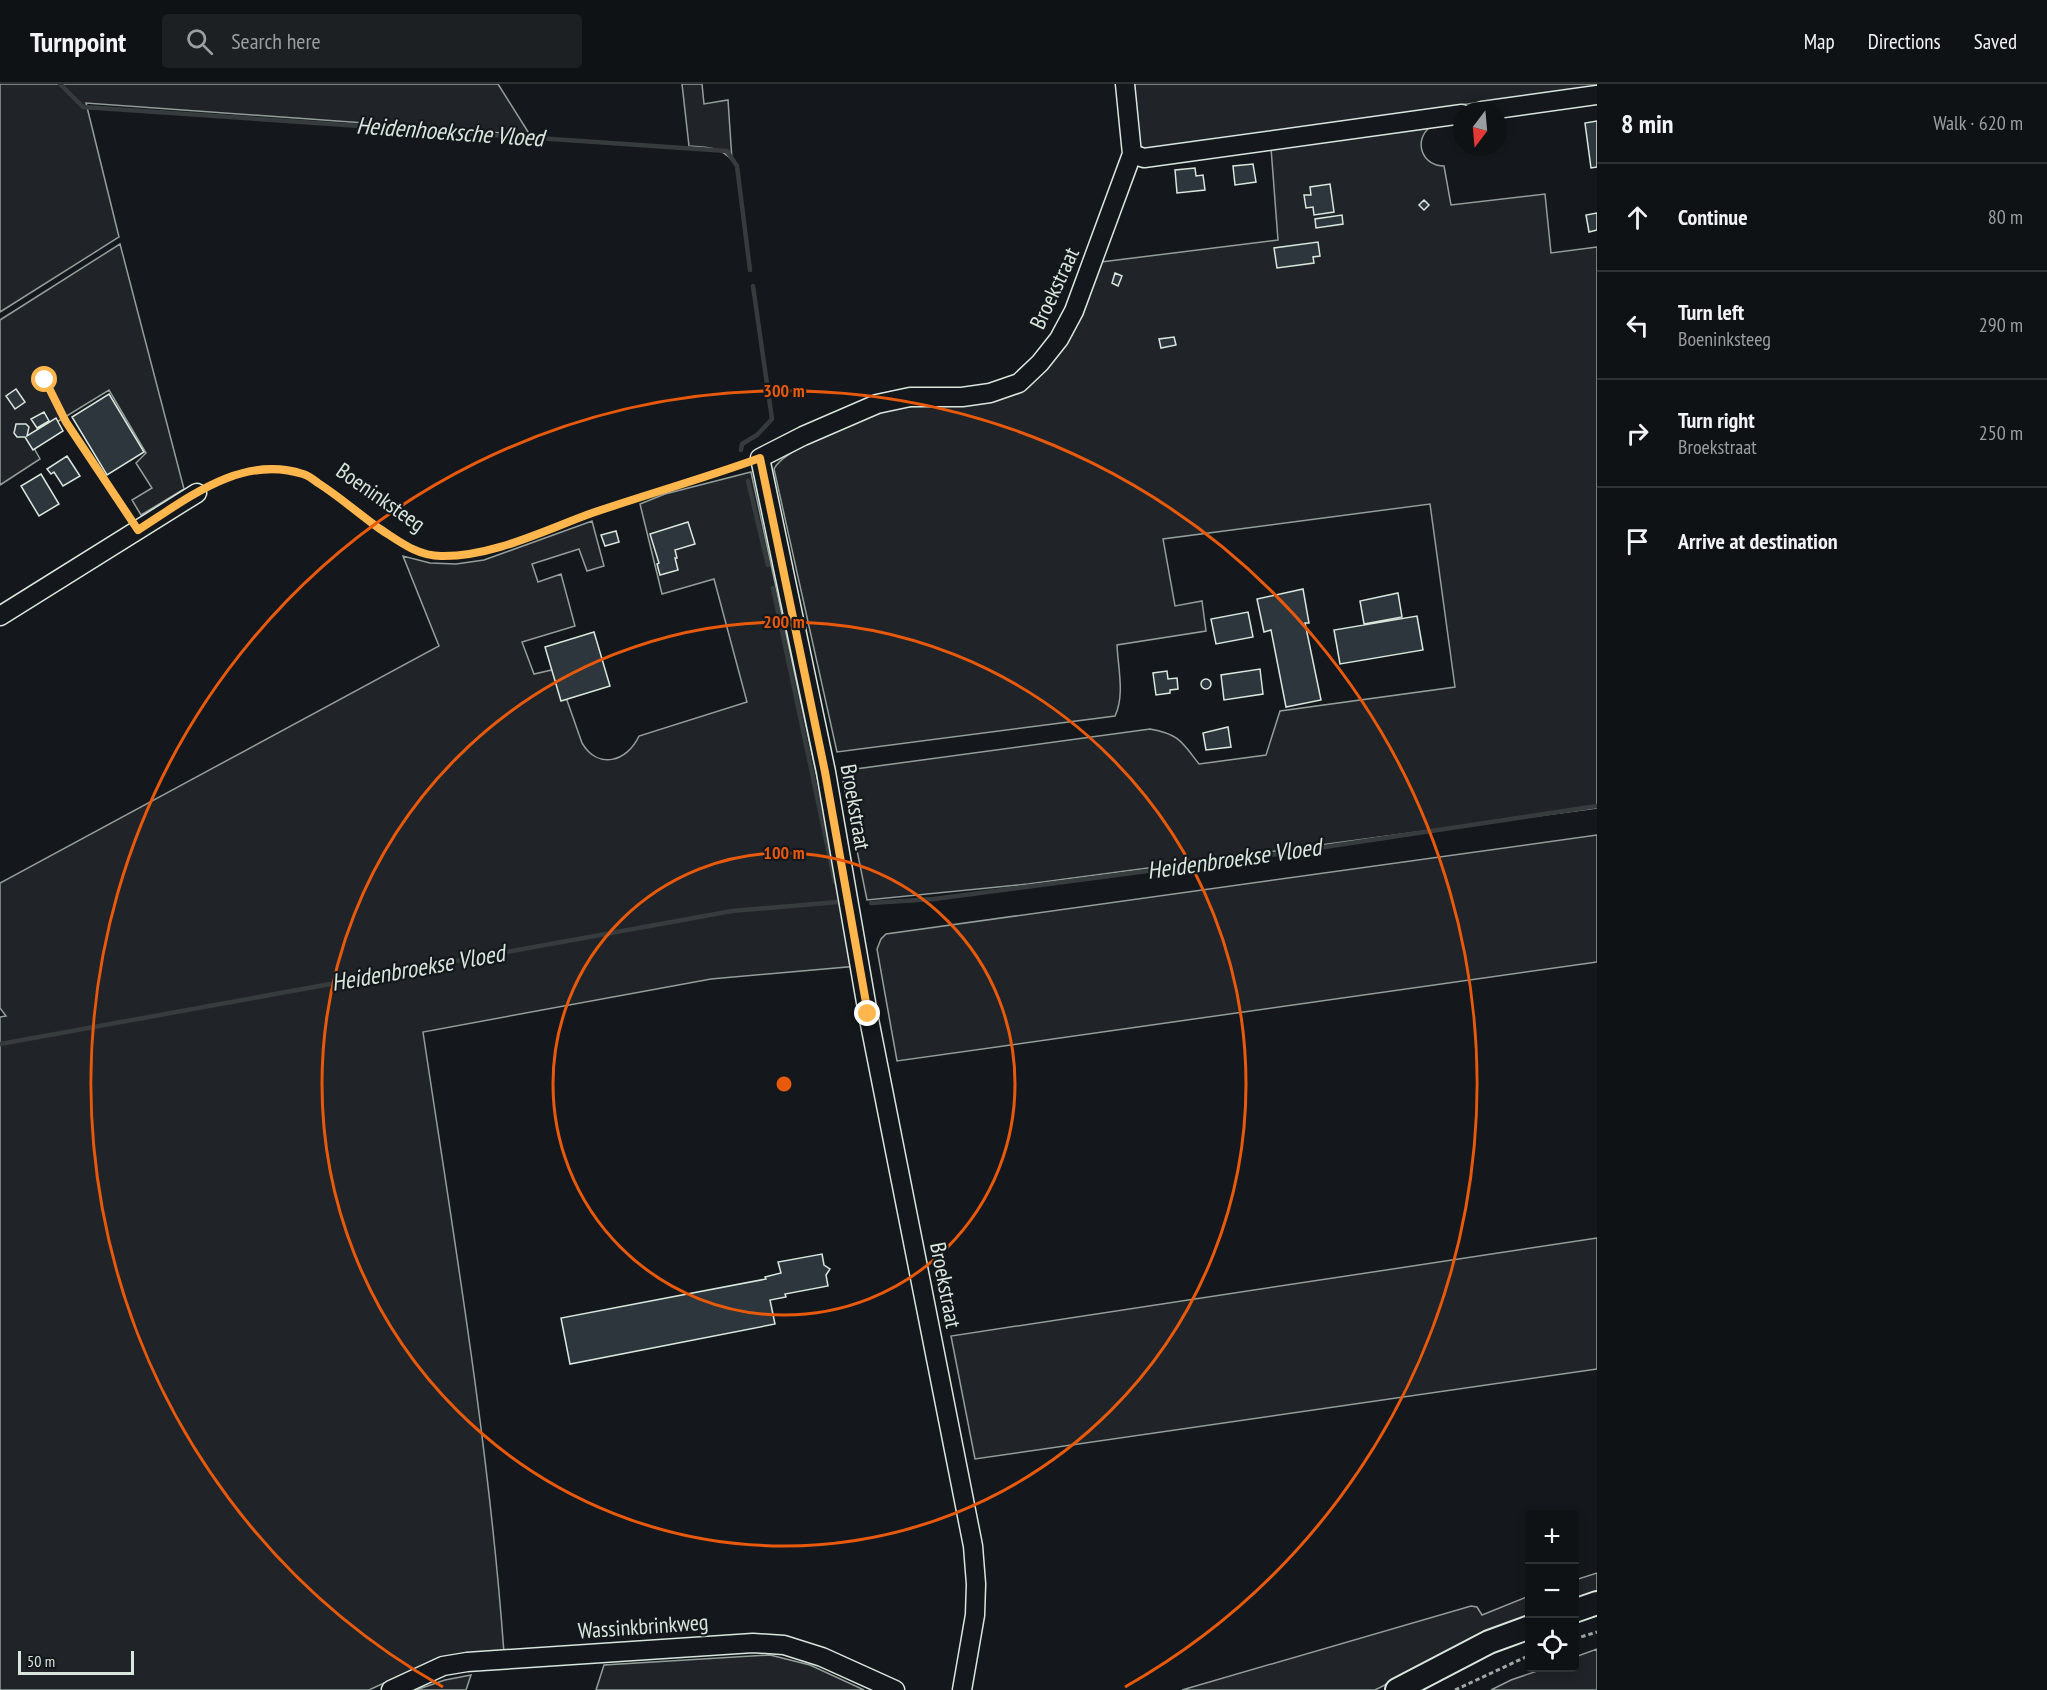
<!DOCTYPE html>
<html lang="en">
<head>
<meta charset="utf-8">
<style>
  :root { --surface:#0f1215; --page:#1d2022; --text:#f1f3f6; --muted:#9b9ea0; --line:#2f3234 }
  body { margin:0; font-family:"PT Sans Narrow",sans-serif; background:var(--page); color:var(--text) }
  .controls { position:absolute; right:18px; bottom:18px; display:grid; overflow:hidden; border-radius:6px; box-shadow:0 3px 9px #0003 }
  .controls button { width:54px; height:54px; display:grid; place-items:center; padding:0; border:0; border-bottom:2px solid var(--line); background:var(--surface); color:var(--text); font:30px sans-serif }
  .compass { position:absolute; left:1453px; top:18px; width:54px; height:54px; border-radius:50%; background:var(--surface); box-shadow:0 3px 9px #0003; rotate:196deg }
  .scale { position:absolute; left:18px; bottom:15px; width:116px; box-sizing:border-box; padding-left:6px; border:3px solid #d8e6dc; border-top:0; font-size:16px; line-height:21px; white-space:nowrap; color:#d8e6dc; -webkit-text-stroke:4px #14181c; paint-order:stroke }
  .stop { position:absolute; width:18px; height:18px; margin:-14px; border:4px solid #ffb74d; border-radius:50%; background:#fff }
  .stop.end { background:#ffb74d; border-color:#fff; box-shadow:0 2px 6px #0008 }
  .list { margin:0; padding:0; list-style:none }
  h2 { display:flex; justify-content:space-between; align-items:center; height:78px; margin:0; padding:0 24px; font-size:26px }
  h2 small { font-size:20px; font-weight:400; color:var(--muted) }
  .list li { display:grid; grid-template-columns:39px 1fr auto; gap:18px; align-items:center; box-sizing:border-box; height:108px; padding:0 24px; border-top:2px solid var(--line) }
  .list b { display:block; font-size:22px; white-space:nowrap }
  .list p { margin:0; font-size:20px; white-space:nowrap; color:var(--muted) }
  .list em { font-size:20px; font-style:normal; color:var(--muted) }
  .icon { flex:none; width:33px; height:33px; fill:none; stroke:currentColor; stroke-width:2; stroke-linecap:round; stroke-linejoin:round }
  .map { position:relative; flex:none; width:1597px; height:1606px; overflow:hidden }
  header { display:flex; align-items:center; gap:36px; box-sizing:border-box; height:84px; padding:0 30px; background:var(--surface); border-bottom:2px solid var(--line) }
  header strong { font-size:28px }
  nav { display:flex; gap:33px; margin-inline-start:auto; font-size:21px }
  .search { width:420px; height:54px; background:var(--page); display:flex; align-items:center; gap:15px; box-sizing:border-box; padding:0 21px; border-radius:6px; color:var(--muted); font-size:22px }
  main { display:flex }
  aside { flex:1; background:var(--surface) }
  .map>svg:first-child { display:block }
</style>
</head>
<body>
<header>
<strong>Turnpoint</strong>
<div class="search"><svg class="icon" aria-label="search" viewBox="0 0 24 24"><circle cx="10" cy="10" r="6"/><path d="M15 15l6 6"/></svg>Search here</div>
<nav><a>Map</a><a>Directions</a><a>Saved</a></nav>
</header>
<main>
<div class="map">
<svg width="1597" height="1606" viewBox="0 0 1597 1606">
  <rect width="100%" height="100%" fill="#14181c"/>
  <path fill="#202428" stroke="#939e99" stroke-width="1.5" d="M0 0H498L530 51 86 19 119 153 0 228Z
    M682 0H702L704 20 728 16 732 76C720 63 706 63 689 62Z
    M1134 0H1597V2L1144 65 1140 61Z
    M1430 43C1413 57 1422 82 1444 82L1451 121 1545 110 1551 169 1597 163V724L1028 800 867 816 841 687 1150 645C1179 650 1182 658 1199 680L1266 671 1280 627 1455 603 1430 420 1163 455 1175 522 1202 517 1206 547 1117 561C1118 584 1125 611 1115 632L837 668 774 385C783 365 863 333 886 327 908 320 932 323 954 321 974 319 993 314 1013 310L1101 178 1278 156 1271 64Z
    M120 160 184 405 141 431 132 416 152 404 136 379 146 369 109 306 29 355 40 375 0 401V236Z
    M751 388 858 882 711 895 423 948C454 1155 489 1361 504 1569L438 1574 369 1606H0V933L6 932 0 924V799L439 562 403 472 430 479 456 480 484 476 592 437 604 482 587 487 579 465 532 480 538 498 561 490 575 542 522 558 534 590 556 585 582 659C598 686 627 678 639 652L747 618 714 495 662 510 640 420 665 410Z
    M1597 751V878L897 977 877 865 881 855 886 850Z
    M1597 1154V1285L975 1375 951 1252Z
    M1597 1489V1507L1575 1515V1496Z
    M1529 1512V1531L1500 1543 1375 1606H1182L1471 1522 1477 1523 1482 1531Z
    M1597 1565V1606H1491L1511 1596 1546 1584H1574L1575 1573Z
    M770 1571 810 1581 864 1606H596L604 1581Z
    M471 1591 466 1606H416L445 1596Z"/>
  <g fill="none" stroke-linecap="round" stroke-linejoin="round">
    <path stroke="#363b3e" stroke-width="4.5" d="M60 0 83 23 727 67 737 82 750 186
      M741 366 742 360 757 351 772 335 753 202
      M748 397 768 481
      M773 504 835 798
      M871 819 934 815 1285 769 1597 722
      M0 960 732 827 838 818"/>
  </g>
  <path fill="#2c363c" stroke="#d8e6dc" stroke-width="1.5" d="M1597 37V83L1591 84 1585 39Z
    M1253 80 1256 98 1235 101 1233 82Z
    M1195 84 1196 92 1203 91 1205 106 1177 109 1175 86Z
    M1330 100 1334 128 1314 131 1313 123 1306 124 1304 111H1311L1310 103Z
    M1424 116 1429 121 1424 126 1419 121Z
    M1597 129V146L1589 148 1586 131Z
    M1342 131 1343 140 1316 144 1315 135Z
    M1318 158 1320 172 1313 173 1314 179 1277 184 1274 164Z
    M1115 189 1122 192 1118 202 1112 199Z
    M1174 253 1176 261 1161 264 1159 255Z
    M16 305 25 318 15 325 6 312Z
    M109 310 144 368 107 391 72 333Z
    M44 328 49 337 37 344 31 335Z
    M56 334 63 347 33 366 25 353H17L14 349 16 340H26L29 343 27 352Z
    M67 372 80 392 63 402 54 388 51 390 47 385Z
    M41 390 59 420 39 432 21 402Z
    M688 438 695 460 675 466 677 474H675L678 486 660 491 657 480 659 479 650 450Z
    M616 447 619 458 605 462 601 451Z
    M1303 505 1309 539H1305L1321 616 1286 623 1271 546 1264 548 1257 515Z
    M1398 509 1402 533 1364 540 1360 517Z
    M1248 528 1253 553 1216 560 1211 535Z
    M1417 532 1423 566 1340 580 1334 546Z
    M594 548 610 602 561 617 545 563Z
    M1260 585 1263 610 1224 616 1221 591Z
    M1167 587 1168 595 1177 594 1178 605 1170 606V609L1156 611 1153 589Z
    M1201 600a5 5 0 1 1 10 0a5 5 0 1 1-10 0Z
    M1228 643 1231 663 1206 666 1203 649Z
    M822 1170 824 1181 830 1185 826 1191 828 1202 785 1210 786 1213 770 1216 775 1240 570 1280 561 1234 766 1195 765 1193 781 1189 778 1178Z"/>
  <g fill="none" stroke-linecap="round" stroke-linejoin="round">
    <defs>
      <path id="minor" d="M1482 27 1597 11
        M1132 70 1144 74 1462 30
        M0 532 197 409
        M391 1606 443 1582 467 1578 753 1559 784 1561 822 1573 895 1606
        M962 1606 975 1531 976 1500 973 1462 868 930 826 688 760 374 803 352 877 320 910 313H962L990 309 1019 299 1040 279 1059 255 1074 227 1132 70 1125 0"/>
      <path id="major" d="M1574 1527 1597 1519
        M1397 1606 1489 1558 1530 1543"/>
    </defs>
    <use href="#minor" stroke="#d8e6dc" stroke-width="21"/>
    <use href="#major" stroke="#d8e6dc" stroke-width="26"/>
    <path stroke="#9da8a2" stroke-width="3" stroke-dasharray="4.5 3" stroke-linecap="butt" d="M45 296 67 338 129 432
      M210 401 235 391 258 384 304 390 338 411 375 442 414 467 437 472H461L490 466 656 407 708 393 745 380
      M1574 1555 1597 1548
      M1455 1606 1530 1571"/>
    <use href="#minor" stroke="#14181c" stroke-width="18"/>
    <use href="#major" stroke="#14181c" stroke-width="22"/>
  </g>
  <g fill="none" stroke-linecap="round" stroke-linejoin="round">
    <path stroke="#ffb74d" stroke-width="8" d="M45 296 66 338 138 446C187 415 241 370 303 390 308 391 314 396 318 399 340 413 359 430 380 445 399 457 417 472 441 472 492 473 545 446 592 429 648 410 705 394 760 374L825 688 868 930"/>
  </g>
  <g fill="none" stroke="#e8590c" stroke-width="3">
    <circle cx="784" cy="1000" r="231"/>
    <circle cx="784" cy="1000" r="462"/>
    <path d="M443 1603A693 693 0 1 1 1125 1603"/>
  </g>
  <g text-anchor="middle" stroke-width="4.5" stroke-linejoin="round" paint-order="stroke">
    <g font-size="22" fill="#d8e6dc" stroke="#14181c">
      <text transform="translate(1054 204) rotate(-65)" y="8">Broekstraat</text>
      <text transform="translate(381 413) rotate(35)" y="8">Boeninksteeg</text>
      <text transform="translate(856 723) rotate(80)" y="8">Broekstraat</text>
      <text transform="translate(946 1201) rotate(79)" y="8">Broekstraat</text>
      <text transform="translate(643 1542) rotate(-4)" y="8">Wassinkbrinkweg</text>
    </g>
    <g font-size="24" font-style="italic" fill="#d8e6dc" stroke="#14181c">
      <text transform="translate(450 48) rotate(4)" y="8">Heidenhoeksche Vloed</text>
      <text transform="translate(1234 775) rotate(-8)" y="8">Heidenbroekse Vloed</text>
      <text transform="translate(418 884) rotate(-10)" y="8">Heidenbroekse Vloed</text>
    </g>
  </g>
  <circle cx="784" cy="1000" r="9" fill="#e8590c" stroke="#14181c" stroke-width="3"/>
  <g font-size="18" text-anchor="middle" font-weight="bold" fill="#e8590c" stroke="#14181c" stroke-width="4.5" stroke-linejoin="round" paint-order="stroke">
    <text x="784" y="313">300 m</text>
    <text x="784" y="544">200 m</text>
    <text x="784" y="775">100 m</text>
  </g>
</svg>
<div class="controls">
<button>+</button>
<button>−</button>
<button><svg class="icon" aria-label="locate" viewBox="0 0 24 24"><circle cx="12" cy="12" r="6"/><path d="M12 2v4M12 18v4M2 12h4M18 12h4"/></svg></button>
</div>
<svg class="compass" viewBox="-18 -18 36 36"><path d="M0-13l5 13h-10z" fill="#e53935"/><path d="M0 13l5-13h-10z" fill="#9b9ea0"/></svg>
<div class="scale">50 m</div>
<div class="stop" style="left:45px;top:296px"></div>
<div class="stop end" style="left:868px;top:930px"></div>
</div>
<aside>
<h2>8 min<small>Walk · 620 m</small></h2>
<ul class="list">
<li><svg class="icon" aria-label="ahead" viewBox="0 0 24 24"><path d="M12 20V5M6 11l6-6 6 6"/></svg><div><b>Continue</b></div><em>80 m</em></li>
<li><svg class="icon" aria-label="left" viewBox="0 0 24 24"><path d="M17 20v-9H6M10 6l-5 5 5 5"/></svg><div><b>Turn left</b><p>Boeninksteeg</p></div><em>290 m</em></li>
<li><svg class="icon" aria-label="right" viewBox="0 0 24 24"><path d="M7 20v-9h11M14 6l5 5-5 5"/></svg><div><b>Turn right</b><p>Broekstraat</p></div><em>250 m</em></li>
<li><svg class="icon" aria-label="arrive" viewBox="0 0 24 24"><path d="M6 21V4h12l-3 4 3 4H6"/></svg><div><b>Arrive at destination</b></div></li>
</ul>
</aside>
</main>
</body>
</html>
